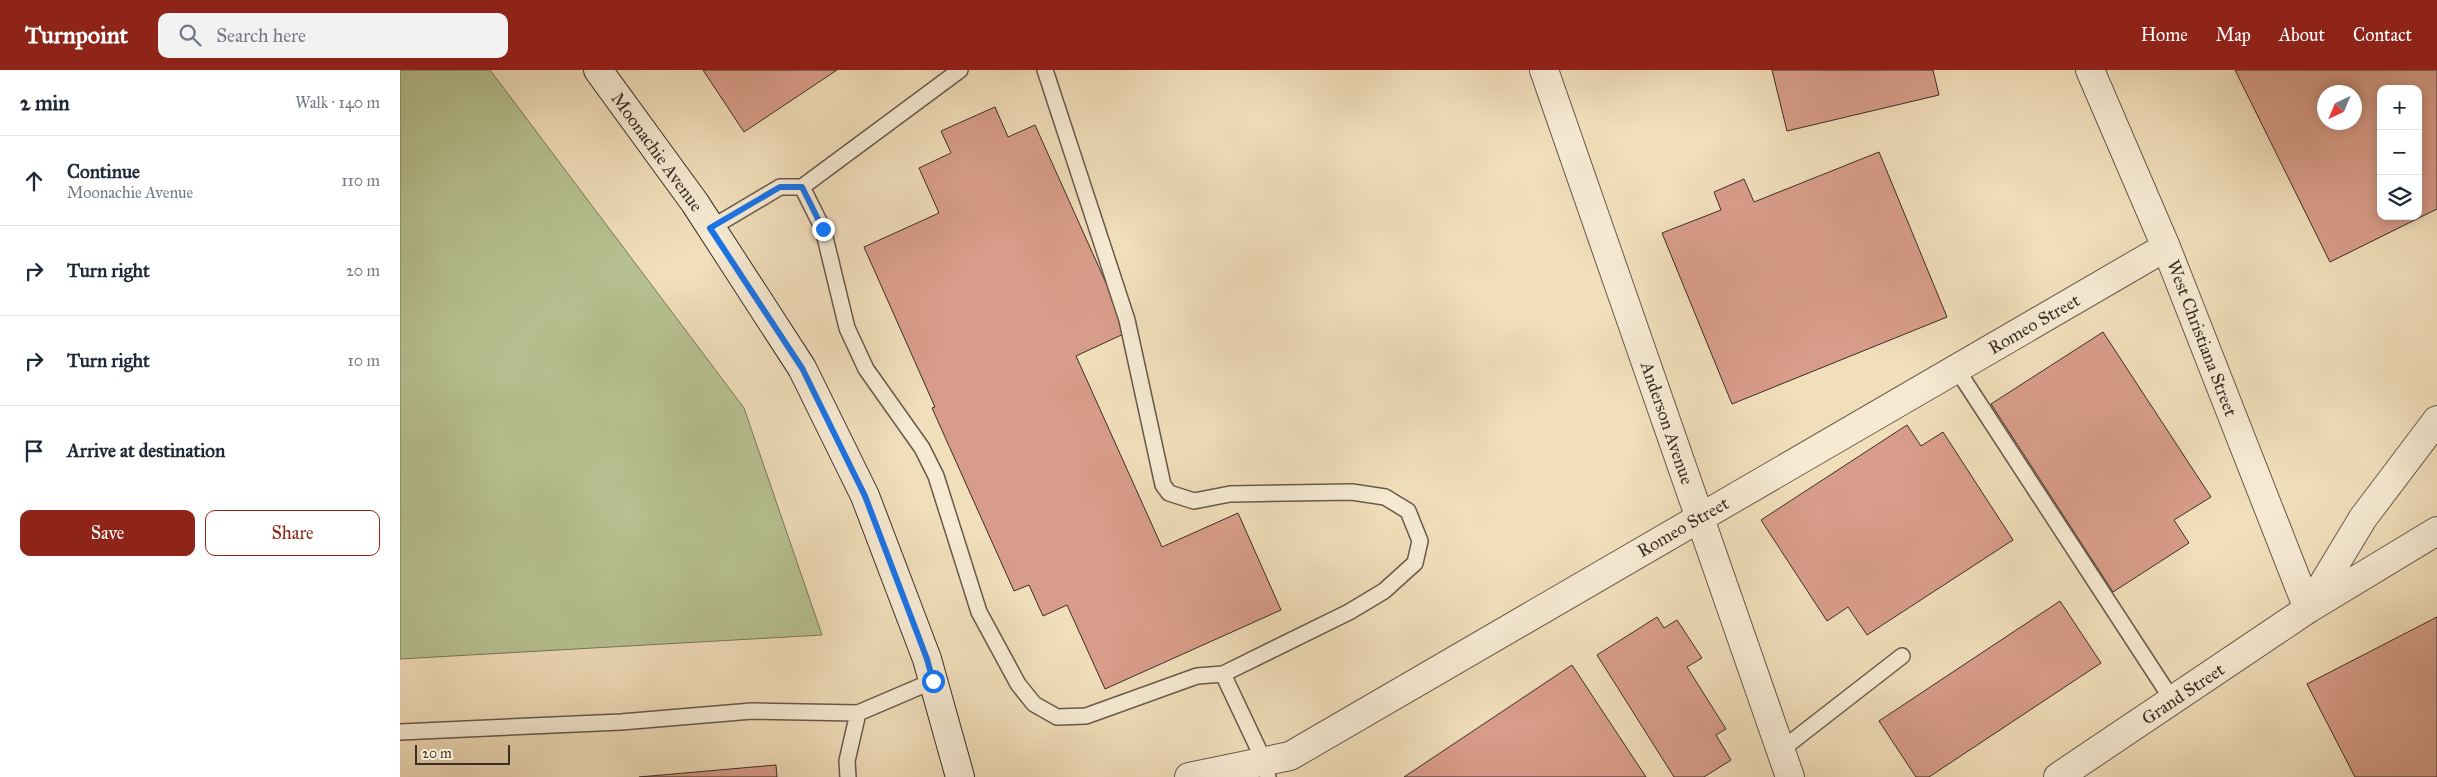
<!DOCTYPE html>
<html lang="en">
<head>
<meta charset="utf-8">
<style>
  :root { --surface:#fff; --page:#f2f2f3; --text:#1f2937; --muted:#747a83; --line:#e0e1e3; --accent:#8f2418 }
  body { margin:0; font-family:"IM FELL Great Primer",serif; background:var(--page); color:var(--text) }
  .controls { position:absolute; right:15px; top:15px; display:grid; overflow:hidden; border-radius:10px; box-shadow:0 2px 12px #0003 }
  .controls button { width:45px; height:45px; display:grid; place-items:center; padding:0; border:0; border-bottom:1px solid var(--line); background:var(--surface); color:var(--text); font:25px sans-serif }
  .compass { position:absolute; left:1917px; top:15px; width:45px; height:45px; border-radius:50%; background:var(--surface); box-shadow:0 2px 12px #0003; rotate:224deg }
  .scale { position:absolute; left:15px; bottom:12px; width:95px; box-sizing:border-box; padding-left:5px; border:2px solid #3a2d26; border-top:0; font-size:14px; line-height:18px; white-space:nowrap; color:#3a2d26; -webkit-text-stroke:4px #f6ead3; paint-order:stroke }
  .stop { position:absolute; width:15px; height:15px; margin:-11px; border:4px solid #1a73e8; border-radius:50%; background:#fff }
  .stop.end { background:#1a73e8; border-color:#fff; box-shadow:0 1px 5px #0008 }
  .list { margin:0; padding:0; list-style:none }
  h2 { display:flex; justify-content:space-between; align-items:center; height:65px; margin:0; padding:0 20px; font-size:21px }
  h2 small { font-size:16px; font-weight:400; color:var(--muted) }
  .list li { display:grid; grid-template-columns:32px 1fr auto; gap:15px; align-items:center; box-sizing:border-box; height:90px; padding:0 20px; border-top:1px solid var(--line) }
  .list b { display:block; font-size:19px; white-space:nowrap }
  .list p { margin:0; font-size:16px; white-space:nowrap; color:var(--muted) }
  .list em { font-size:16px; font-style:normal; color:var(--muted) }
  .actions { display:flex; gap:10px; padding:15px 20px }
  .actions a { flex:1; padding:11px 0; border:1px solid var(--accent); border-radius:10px; text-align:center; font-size:18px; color:var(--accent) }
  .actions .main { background:var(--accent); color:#fff }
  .icon { flex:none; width:28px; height:28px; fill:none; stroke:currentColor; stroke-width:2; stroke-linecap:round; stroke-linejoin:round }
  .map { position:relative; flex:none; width:2037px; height:707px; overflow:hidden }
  header { display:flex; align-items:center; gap:30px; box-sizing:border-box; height:70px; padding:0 25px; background:var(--accent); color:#fff }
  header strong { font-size:24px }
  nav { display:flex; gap:28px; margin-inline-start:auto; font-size:18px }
  .search { width:350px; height:45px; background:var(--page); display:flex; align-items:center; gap:12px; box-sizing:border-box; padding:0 18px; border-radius:10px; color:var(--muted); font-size:19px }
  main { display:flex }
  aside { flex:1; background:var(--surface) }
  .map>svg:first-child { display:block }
</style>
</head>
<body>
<header>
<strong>Turnpoint</strong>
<div class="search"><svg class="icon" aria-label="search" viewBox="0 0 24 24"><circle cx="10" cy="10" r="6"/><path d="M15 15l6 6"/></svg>Search here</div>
<nav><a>Home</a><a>Map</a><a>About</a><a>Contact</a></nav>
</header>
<main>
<aside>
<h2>2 min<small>Walk · 140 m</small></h2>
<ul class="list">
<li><svg class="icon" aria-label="ahead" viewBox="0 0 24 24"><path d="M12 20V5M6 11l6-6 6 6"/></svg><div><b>Continue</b><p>Moonachie Avenue</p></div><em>110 m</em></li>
<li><svg class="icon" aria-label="right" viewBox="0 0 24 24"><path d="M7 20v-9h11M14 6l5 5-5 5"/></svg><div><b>Turn right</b></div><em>20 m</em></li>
<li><svg class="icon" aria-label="right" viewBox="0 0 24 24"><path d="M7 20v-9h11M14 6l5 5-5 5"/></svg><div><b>Turn right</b></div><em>10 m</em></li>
<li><svg class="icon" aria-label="arrive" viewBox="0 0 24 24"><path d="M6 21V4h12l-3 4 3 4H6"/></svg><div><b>Arrive at destination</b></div></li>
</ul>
<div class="actions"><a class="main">Save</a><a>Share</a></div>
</aside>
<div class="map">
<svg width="2037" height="707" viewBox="0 0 2037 707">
  <rect width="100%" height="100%" fill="#f1debb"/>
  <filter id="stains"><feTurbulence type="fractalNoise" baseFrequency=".004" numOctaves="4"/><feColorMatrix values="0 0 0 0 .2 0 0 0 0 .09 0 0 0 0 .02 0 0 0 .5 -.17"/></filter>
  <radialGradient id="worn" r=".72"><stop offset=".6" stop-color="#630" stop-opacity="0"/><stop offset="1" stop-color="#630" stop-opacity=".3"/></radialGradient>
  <path fill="#b7c292" stroke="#78785c" d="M0 0H90L344 338 422 565 0 589Z"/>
  <path fill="#d89d8a" stroke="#3a2d26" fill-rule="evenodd" d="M303 0H437L344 62Z
    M1372 0H1533L1539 25 1387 61Z
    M1835 0H2037V139L1930 192ZM1981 19H2018V146H1981ZM1924 22H1954V52H1924Z
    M595 37 608 67 635 55 728 262 676 286 762 477 838 443 881 540 705 619 667 535 643 546 629 515 614 521 532 338 535 337 464 177 539 143 519 98 551 83 541 61Z
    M1479 82 1547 247 1332 334 1262 163 1321 140 1314 122 1344 109 1354 132Z
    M1703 262 1811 427 1774 450 1789 473 1713 522 1591 334Z
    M1507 355 1521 376 1543 362 1613 470 1467 565 1448 537 1427 551 1361 450Z
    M1660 531 1701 593 1529 707H1516L1479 651Z
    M1257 547 1264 558 1277 550 1302 588 1287 597 1326 659 1316 665 1331 690 1304 707H1274L1197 585Z
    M2037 547V707H1955L1907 614Z
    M1172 595 1246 707H1004Z
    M376 695 377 707H239Z"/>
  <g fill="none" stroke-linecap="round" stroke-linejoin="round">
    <defs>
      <path id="lane" d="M402 117 423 159 447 258 466 299 522 378 536 406 579 542 618 614 634 634 657 647 686 646 797 606 823 604 949 542 984 521 1015 493 1020 471 1008 441 985 427 952 422 830 424 794 431 769 423 763 415 727 250 645 0
        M311 158 380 117H402L560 0
        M1556 298 1773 631
        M823 604 864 691 868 707
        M0 662 221 652 352 641 458 643
        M1381 680 1502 586
        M448 707 447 691 458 643 533 611"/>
      <path id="street" d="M1144 0 1390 707
        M1690 0 1766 177 1908 539 2037 461
        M789 707 890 686 1766 177
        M1658 707 1908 539 1963 448 2037 350"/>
      <path id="secondary" d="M198 0 295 133 402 298 465 426 527 589 560 707"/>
    </defs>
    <use href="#lane" stroke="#68594b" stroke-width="18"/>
    <use href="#street" stroke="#68594b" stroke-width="30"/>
    <use href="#secondary" stroke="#3a2d26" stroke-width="30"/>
    <use href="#lane" stroke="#f6ead3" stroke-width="15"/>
    <use href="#street" stroke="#f6ead3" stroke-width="28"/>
    <use href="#secondary" stroke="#f6ead3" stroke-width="28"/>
  </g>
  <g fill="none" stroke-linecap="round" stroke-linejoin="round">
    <path stroke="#1a73e8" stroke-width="6" d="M423 159 402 117H380L310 158 402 298 465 426 527 589 533 611"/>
  </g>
  <g text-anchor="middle" stroke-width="4" stroke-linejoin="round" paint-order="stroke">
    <g font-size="18" fill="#3a2d26" stroke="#f6ead3">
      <text transform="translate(257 82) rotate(54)" y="6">Moonachie Avenue</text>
      <text transform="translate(1634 254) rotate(-30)" y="6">Romeo Street</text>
      <text transform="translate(1802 268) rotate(69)" y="6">West Christiana Street</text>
      <text transform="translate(1267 353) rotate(71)" y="6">Anderson Avenue</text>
      <text transform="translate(1283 457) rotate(-30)" y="6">Romeo Street</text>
      <text transform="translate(1783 624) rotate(-34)" y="6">Grand Street</text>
    </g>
  </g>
  <rect width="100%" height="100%" filter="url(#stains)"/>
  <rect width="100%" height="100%" fill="url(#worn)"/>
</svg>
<div class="controls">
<button>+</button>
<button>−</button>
<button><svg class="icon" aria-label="layers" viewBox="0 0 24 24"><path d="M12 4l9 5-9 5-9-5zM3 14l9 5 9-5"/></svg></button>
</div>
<svg class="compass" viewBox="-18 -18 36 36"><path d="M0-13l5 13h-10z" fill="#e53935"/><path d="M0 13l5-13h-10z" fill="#747a83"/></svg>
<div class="scale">20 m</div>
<div class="stop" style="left:533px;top:611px"></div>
<div class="stop end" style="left:423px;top:159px"></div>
</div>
</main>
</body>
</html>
